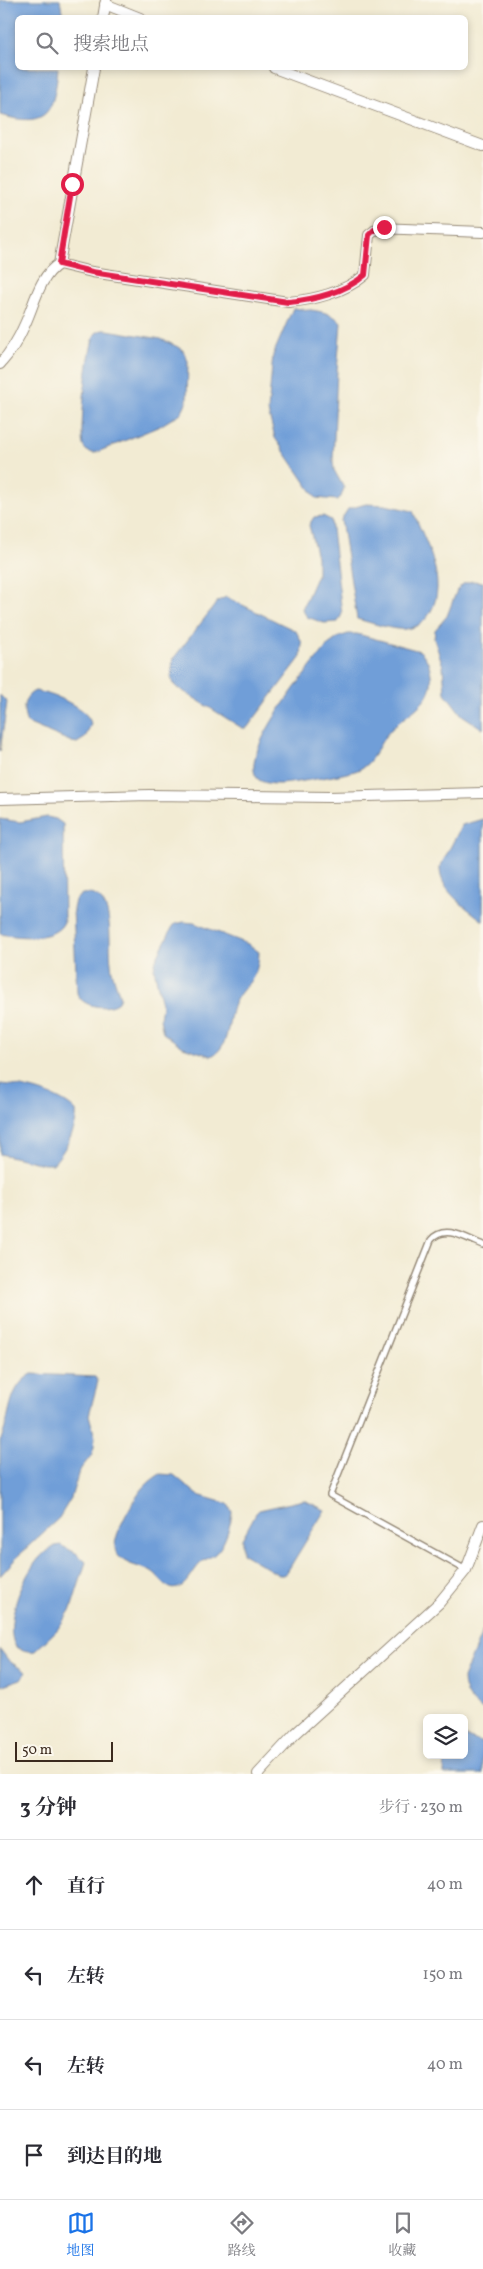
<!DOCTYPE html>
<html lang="zh">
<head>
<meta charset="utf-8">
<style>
  :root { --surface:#fff; --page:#f7f7f7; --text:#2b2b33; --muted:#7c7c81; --line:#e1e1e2; --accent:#1a73e8 }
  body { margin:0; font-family:Vollkorn,"Noto Serif SC",serif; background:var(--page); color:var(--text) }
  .controls { position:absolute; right:15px; bottom:15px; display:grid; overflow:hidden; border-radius:8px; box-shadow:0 2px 8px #0003 }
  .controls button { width:45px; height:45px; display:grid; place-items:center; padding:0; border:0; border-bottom:1px solid var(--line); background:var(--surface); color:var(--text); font:25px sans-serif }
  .scale { position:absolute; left:15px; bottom:12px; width:98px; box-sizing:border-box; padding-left:5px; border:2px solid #3b2a1e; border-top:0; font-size:14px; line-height:18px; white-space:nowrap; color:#3b2a1e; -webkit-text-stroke:4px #fbf7ec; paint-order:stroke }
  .stop { position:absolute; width:15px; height:15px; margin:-11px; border:4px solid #e11d48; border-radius:50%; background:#fff }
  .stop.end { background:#e11d48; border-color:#fff; box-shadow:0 1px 5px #0008 }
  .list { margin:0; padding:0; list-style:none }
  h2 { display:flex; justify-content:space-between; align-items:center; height:65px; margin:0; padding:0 20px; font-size:21px }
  h2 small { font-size:16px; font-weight:400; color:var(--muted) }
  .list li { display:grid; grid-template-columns:32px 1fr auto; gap:15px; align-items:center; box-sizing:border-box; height:90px; padding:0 20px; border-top:1px solid var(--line) }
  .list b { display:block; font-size:19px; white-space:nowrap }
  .list em { font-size:16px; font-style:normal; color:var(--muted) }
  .icon { flex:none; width:28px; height:28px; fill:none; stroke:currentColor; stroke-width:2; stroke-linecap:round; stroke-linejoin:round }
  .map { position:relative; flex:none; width:483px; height:1774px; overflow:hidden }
  .search { position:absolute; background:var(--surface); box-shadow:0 2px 8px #0003; left:15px; right:15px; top:15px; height:55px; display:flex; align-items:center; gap:12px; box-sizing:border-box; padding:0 18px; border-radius:8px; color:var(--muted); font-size:19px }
  .sheet { height:425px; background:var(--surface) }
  nav { display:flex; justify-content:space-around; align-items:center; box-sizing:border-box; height:70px; border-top:1px solid var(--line); background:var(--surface); font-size:14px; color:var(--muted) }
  nav a { display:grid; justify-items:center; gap:2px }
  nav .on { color:var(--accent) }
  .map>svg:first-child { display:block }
</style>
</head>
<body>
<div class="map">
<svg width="483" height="1774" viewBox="0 0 483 1774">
  <rect width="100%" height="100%" fill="#fbf7ec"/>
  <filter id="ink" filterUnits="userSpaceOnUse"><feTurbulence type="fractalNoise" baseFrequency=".02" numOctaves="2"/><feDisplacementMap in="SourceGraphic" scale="10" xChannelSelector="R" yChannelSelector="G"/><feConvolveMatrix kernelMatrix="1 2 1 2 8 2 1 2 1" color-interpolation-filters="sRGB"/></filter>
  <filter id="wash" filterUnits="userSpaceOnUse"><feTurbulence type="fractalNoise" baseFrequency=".0096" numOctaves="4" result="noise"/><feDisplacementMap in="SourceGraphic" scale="20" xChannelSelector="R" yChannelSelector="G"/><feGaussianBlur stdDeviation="1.12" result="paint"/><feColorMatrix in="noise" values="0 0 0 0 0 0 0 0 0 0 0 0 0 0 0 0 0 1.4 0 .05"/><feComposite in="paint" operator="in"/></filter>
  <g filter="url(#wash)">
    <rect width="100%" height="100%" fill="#f2ebd3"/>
    <path fill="#6f9ed8" stroke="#55647b" d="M0 0H60L63 17 18 18V68H58C54 111 49 129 0 115Z
      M293 308C308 310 332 310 341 323L337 371 333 461 334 470 344 488 341 497 337 500 316 498 275 438 268 411 273 355Z
      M107 330 161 339 182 349 188 361 187 401 181 413 160 426 95 453C89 453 84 450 83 445 79 433 88 341 96 333 99 330 103 330 107 330Z
      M366 504 385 505 413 511C425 542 449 581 430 613 425 622 416 628 406 629 394 631 369 622 357 619L341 520 348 509Z
      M323 516 331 520 342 614 338 622 324 623 307 617 302 609 317 575V557L309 525 314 517Z
      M472 581 483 582V729L462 715 445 693 443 666 434 639 435 630 447 616 457 590 463 584Z
      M226 597 296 631 302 643 301 657 247 728H242L175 686 171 678 173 659 218 601Z
      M348 634H357L420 651C427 658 430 665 431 675 435 705 404 713 388 733 378 744 374 762 360 769 352 774 293 783 281 784 274 784 266 784 259 780 233 758 312 666 328 645L339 637Z
      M35 691C51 693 89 708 91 724L85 738 77 743 72 742 27 723C22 711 22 697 35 691Z
      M0 695 7 702 0 751Z
      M47 817 56 819 63 824 64 922C55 942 18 937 0 934V819L20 822Z
      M483 819V921C466 907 439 891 440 867L462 825Z
      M82 894C117 889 108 942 111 963 112 975 117 986 120 997L118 1002C108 1011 81 1007 77 993L73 909 75 900Z
      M184 922 194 923 248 944 259 952C258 984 244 982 234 1004 227 1021 230 1048 211 1056L183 1047 163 1033 160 1019 162 1005 154 968 156 959 172 928 175 924Z
      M0 1084C23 1086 60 1094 76 1111 78 1128 65 1151 53 1164H44L0 1154Z
      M32 1374 95 1377 98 1381 89 1415 95 1437 94 1447 91 1456 79 1471 71 1498 59 1518 20 1554 0 1576V1441C12 1417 6 1388 32 1374Z
      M160 1474 174 1475 198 1495 228 1504 232 1512C231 1524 225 1544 217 1552 213 1557 206 1558 201 1563 191 1572 189 1586 174 1589 164 1587 161 1579 153 1573 142 1565 126 1567 117 1554 108 1542 132 1503 140 1492 145 1485 152 1479 160 1474Z
      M304 1500 325 1510 287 1572 283 1575H279L242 1553V1539L256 1513 259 1510Z
      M60 1545 76 1553 86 1562 71 1609 57 1630 35 1651C28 1652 22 1650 16 1647 0 1625 30 1548 60 1545Z
      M483 1630V1710C471 1703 463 1693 463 1678Z
      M0 1649 9 1661 26 1672 21 1679 0 1686Z
      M464 1736 483 1743V1774H444L445 1755H464Z"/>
  </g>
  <g filter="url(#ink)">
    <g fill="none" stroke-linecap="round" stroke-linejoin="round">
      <defs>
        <path id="lane" d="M466 1570 330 1495 431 1240C445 1223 467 1239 483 1245"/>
        <path id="street" d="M105 4 140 18
          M103 18 106 0
          M274 68 483 146
          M59 264 94 68
          M0 364C10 353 19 338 25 324 34 305 40 275 59 264L92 272 288 302C314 300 345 292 365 275L369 235 378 228 483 232
          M0 799 149 795 329 797 483 793
          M258 1774 295 1734 439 1603 466 1570 483 1525"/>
      </defs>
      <use href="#lane" stroke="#968a78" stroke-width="8"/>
      <use href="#street" stroke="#968a78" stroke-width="12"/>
      <use href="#lane" stroke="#fff" stroke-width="5"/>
      <use href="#street" stroke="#fff" stroke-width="10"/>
    </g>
  </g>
  <g fill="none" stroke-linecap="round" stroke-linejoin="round" filter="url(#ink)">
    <path stroke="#e11d48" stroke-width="6" d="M72 184 59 264 92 272 288 302C314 300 345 292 365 275L369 235 374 230 384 227"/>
  </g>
</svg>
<div class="controls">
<button><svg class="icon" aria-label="layers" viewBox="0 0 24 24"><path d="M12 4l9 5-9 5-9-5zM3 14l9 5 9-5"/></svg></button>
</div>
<div class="scale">50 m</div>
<div class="stop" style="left:72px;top:184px"></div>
<div class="stop end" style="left:384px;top:227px"></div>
<div class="search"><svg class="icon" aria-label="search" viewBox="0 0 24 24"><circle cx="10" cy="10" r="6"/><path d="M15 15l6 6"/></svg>搜索地点</div>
</div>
<section class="sheet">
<h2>3 分钟<small>步行 · 230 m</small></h2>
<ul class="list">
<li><svg class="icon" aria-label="ahead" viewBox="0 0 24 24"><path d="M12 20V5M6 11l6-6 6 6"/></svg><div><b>直行</b></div><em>40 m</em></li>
<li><svg class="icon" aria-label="left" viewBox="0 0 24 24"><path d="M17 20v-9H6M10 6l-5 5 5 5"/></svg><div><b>左转</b></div><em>150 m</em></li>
<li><svg class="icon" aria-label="left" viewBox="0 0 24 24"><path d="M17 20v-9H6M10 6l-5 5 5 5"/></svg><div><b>左转</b></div><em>40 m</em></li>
<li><svg class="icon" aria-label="arrive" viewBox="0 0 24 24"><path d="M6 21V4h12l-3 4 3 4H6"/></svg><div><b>到达目的地</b></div></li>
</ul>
</section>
<nav>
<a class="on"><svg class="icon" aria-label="map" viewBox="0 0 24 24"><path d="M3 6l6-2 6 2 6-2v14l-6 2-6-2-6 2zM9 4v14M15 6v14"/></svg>地图</a>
<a><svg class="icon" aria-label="directions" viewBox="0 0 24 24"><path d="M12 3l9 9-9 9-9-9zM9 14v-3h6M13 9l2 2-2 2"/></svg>路线</a>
<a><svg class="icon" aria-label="saved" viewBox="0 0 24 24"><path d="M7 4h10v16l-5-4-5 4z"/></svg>收藏</a>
</nav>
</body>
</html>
